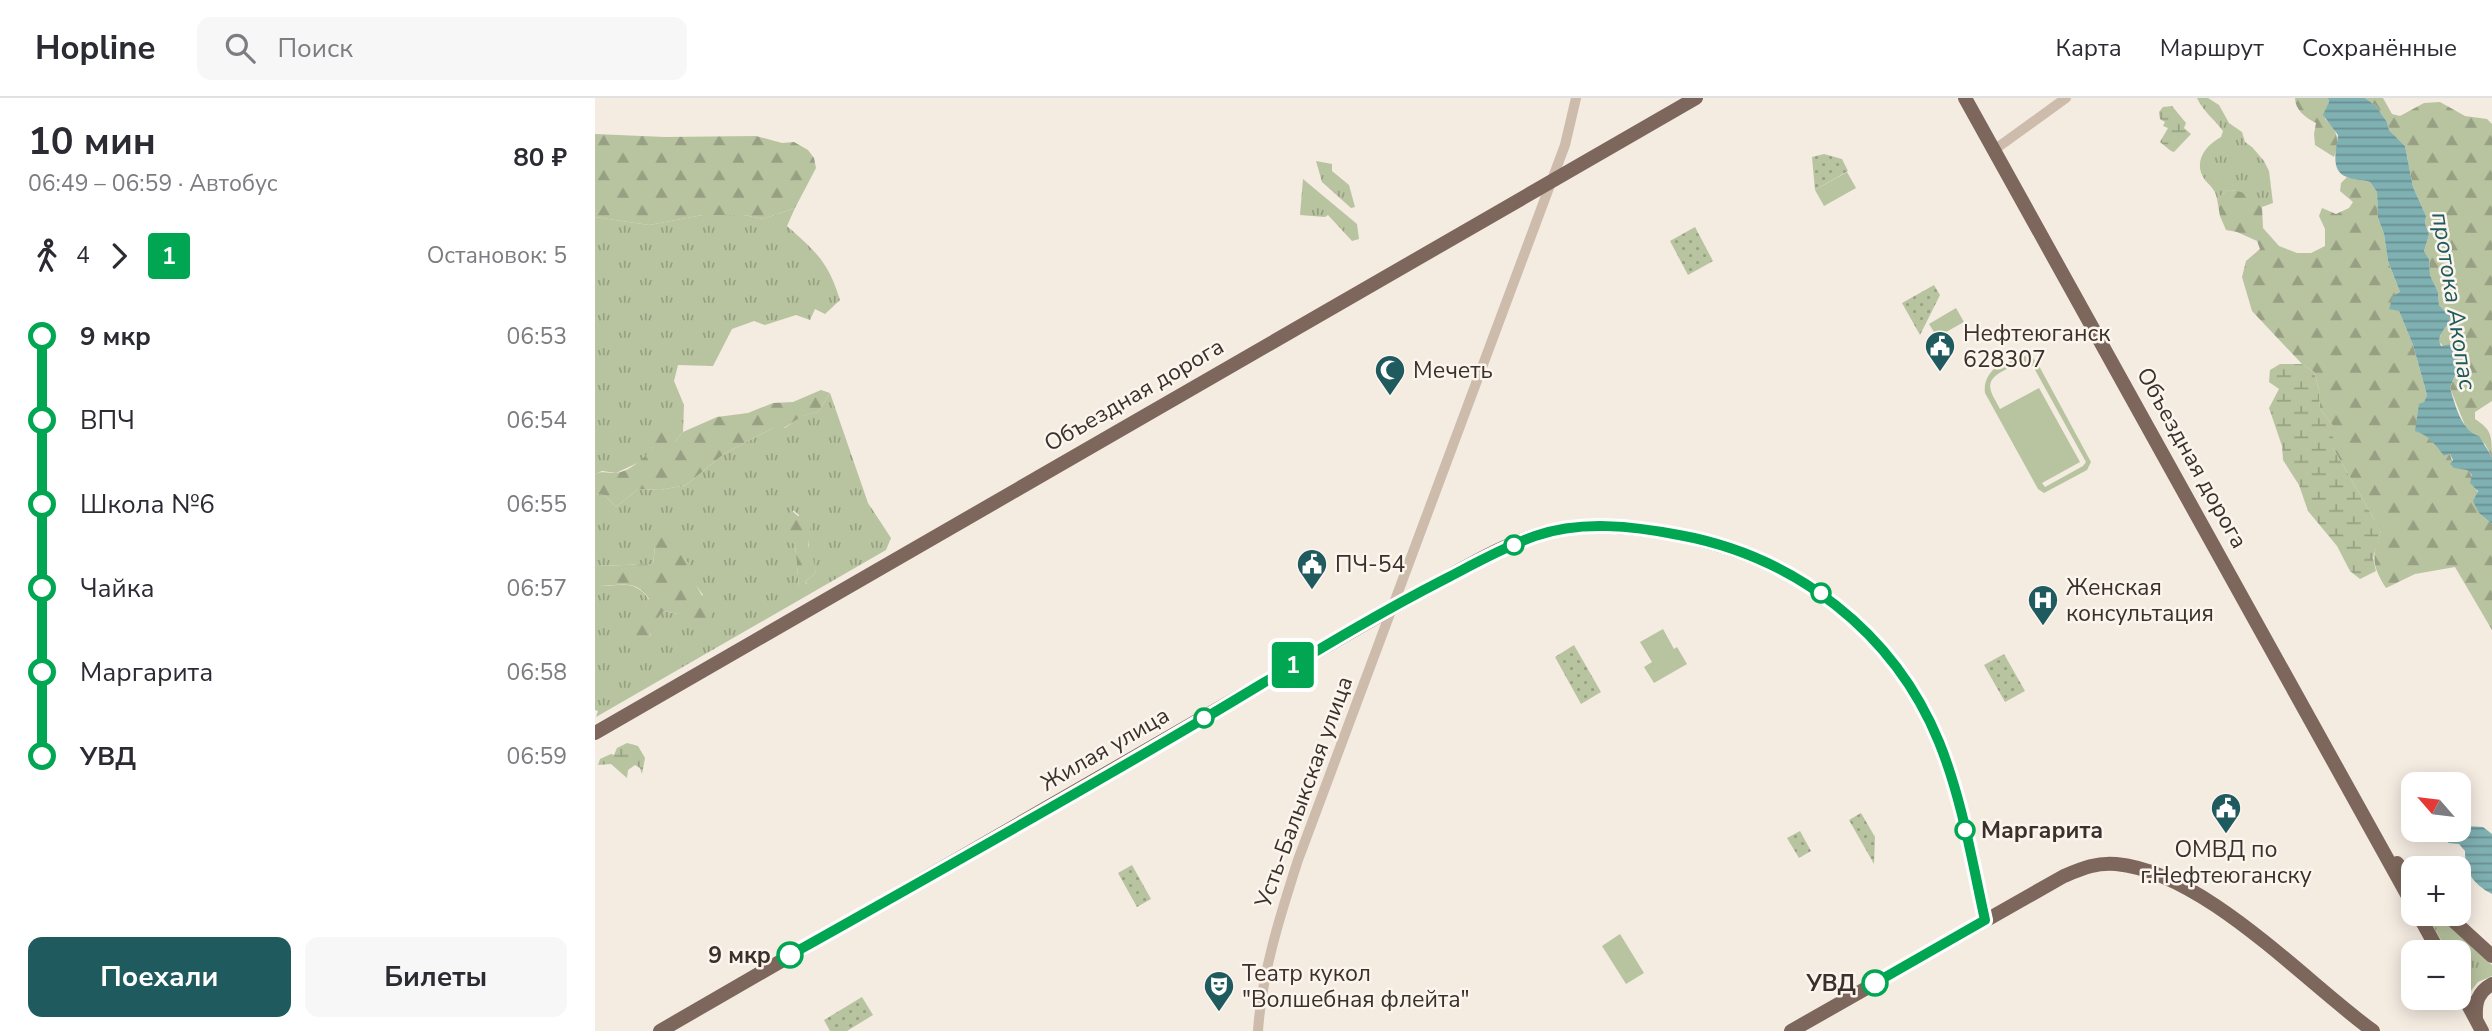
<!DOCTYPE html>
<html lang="ru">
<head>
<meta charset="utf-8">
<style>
	:root { --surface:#fff; --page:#f7f7f7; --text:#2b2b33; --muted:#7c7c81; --line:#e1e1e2; --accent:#1f5a5e }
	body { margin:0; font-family:"Nunito Sans",sans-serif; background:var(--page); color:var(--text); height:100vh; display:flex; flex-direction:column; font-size:26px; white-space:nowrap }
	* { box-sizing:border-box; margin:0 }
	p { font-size:23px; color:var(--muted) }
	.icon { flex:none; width:38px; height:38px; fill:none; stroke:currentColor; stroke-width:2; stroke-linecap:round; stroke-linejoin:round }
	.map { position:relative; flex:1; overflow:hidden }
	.side { display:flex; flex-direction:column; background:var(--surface); width:595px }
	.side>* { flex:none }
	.badge { padding:0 14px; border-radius:5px; font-size:24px; line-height:46px }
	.needle { width:46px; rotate:298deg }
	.buttons { position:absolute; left:1806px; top:674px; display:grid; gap:14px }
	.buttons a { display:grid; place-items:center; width:70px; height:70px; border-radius:14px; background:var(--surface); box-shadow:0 4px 18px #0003; font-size:35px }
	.map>.badge { position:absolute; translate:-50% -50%; box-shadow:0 0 0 4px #fff }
	.legs { display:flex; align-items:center; gap:10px; height:77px; padding:0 28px; font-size:23px }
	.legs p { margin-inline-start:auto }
	.summary { display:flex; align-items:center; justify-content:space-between; height:119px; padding:0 28px }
	h1 { font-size:38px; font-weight:700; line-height:52px }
	.primary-button { display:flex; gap:14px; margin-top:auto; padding:14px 28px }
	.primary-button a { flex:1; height:80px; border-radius:14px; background:var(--accent); color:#fff; font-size:28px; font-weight:700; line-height:80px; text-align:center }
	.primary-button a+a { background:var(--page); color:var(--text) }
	ul { padding:0 28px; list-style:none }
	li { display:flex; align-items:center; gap:24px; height:84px; font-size:26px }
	li i { display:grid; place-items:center; width:10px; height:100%; margin:0 9px; background:currentColor }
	li i::after { content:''; width:18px; height:18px; margin:-9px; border:5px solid; border-radius:50%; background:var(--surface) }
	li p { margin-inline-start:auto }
	li:first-child i { background:linear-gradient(#0000 50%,currentColor 0) }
	li:last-child i { background:linear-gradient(currentColor 50%,#0000 0) }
	header { display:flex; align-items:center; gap:42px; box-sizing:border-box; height:98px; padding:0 35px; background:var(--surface); border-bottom:2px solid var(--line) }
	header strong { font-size:33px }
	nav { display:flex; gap:38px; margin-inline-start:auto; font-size:24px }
	.search { width:490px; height:63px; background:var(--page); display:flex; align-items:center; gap:18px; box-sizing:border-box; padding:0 24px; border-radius:14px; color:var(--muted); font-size:26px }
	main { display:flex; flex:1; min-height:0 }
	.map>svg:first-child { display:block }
	.grass { fill:url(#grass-tufts); fill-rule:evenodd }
	.forest { fill:url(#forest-firs) }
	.wetland { fill:url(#wetland-marsh) }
	.park { fill:url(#park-dots) }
	.garden { fill:#b8c4a0; fill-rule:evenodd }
	.water { fill:url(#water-rules) }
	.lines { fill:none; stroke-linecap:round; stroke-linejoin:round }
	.minor { stroke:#cdbbac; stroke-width:10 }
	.major { stroke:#7d675c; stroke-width:14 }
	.line-1-casing { stroke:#fff; stroke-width:16 }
	.line-1 { stroke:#00a651; stroke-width:10 }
	.stop-1-dot { fill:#fff; stroke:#00a651; stroke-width:3.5 }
	.labels { text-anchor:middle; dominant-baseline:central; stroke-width:5; stroke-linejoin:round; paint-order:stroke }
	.poi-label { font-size:23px; fill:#3b302b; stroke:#fbf5ee; text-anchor:start }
	.street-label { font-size:23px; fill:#3b302b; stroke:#fbf5ee }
	.stop-label { font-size:23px; font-weight:bold; fill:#3b302b; stroke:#fbf5ee; text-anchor:end }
	.water-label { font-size:24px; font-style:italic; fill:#1f5a5e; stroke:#fbf5ee }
</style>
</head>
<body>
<header>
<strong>Hopline</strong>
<div class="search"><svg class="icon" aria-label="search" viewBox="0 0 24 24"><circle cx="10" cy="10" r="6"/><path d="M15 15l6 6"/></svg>Поиск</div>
<nav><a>Карта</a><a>Маршрут</a><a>Сохранённые</a></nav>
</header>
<main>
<section class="side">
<div class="summary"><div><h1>10 мин</h1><p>06:49 – 06:59 · Автобус</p></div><b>80 ₽</b></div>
<div class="legs"><svg class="icon" aria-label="walk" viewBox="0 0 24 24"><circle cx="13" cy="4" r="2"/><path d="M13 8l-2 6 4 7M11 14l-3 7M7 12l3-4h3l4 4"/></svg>4<svg class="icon" aria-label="forward" viewBox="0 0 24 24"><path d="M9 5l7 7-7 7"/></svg><b class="badge" style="background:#00a651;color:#fff">1</b><p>Остановок: 5</p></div>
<ul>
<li><i style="color:#00a651"></i><b>9 мкр</b><p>06:53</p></li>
<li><i style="color:#00a651"></i><span>ВПЧ</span><p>06:54</p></li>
<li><i style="color:#00a651"></i><span>Школа №6</span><p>06:55</p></li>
<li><i style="color:#00a651"></i><span>Чайка</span><p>06:57</p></li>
<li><i style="color:#00a651"></i><span>Маргарита</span><p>06:58</p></li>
<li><i style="color:#00a651"></i><b>УВД</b><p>06:59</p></li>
</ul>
<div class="primary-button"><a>Поехали</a><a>Билеты</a></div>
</section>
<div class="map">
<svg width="1897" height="933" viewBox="0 0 1897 933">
	<defs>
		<pattern id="grass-tufts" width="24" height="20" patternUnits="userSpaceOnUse" patternTransform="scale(1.75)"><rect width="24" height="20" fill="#b8c4a0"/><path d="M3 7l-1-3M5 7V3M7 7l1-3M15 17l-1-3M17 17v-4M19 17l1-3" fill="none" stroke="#97a083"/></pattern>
		<pattern id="forest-firs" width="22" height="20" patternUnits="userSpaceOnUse" patternTransform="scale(1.75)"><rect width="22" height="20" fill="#b8c4a0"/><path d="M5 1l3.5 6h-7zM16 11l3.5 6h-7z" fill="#97a083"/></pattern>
		<pattern id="wetland-marsh" width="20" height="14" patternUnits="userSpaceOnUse" patternTransform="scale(1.75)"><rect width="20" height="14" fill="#b8c4a0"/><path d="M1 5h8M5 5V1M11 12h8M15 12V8" fill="none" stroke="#97a083"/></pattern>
		<pattern id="park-dots" width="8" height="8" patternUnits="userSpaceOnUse" patternTransform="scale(1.75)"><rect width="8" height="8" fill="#b8c4a0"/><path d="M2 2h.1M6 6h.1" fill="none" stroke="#97a083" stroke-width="1.8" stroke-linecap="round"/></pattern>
		<pattern id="water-rules" width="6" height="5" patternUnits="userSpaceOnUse" patternTransform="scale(1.75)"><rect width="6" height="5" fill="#7fb0b2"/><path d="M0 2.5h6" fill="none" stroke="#699091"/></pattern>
	</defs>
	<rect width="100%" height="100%" fill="#f4ebe1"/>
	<!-- grass -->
	<path class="grass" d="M1602 0H1613L1624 7 1634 25 1647 34 1650 44 1657 49 1669 63 1674 73 1678 105 1667 109C1656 99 1647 92 1632 92L1622 101C1620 91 1616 89 1610 82 1597 64 1611 47 1626 39L1628 33C1619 21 1608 13 1602 0Z
		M721 63 737 66V73L754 87 760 109 756 110 727 84Z
		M708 81 762 126 764 141 757 143 733 117 730 119 705 117Z
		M200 110 192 128C221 154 233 163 245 202L230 216 220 211 215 222 201 217 170 227 159 223 137 231 118 268 83 267 79 283 89 307 88 334 80 343 58 349 49 362 21 375 7 373 0 376V119L54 127 108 117H149L168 121Z
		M235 295 273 405 296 440 291 452 1 619 3 613 0 612V488C23 489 40 479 54 502L48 517 55 539 58 523 69 513 83 516 108 497 97 482C100 459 77 453 60 448L58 466 0 468V396L9 397 21 409 43 391 65 392 91 387 130 355 178 330H190L206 318 223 314ZM198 412 205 418 215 433C210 446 217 461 221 474L210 484 212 486 204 489 200 446 197 444Z
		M1831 816H1842L1897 867V878L1883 884 1875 894 1864 874V854H1853Z"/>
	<!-- forest -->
	<path class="forest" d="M1700 0H1733L1734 4 1730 21C1743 32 1745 43 1739 59L1720 47 1719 36 1721 25C1711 20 1700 12 1700 0Z
		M1770 0H1788L1797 16 1805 18 1829 5 1845 4 1870 18 1892 21 1897 26V303L1880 314V321C1897 332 1897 338 1897 359L1890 346 1871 330 1855 290 1865 264 1844 244 1846 235 1855 224 1854 219 1844 207 1843 194 1835 177 1834 161 1829 153 1834 137 1830 125 1831 118 1818 89 1810 48 1794 32 1792 24 1781 8Z
		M0 36 70 39 161 38 187 45 199 44 213 52 219 60 221 70 200 110 168 121 149 117H108L54 127 0 119Z
		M1752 79 1775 84 1782 94 1783 120 1789 136 1793 163 1805 194 1804 213 1818 247 1832 297 1829 304 1828 336 1841 346 1849 358 1855 356 1859 370 1872 371C1883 384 1883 399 1884 415L1897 426V532L1860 469 1820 476 1791 490C1776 466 1777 459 1786 433L1738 350V328L1725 311 1724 292 1719 274 1707 266 1657 213 1647 179 1651 163 1665 151 1662 143 1642 134 1631 132 1625 118 1622 101 1632 92C1648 92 1656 98 1667 109L1668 130 1684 148 1702 155H1716L1730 148V131L1724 118 1727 110 1741 116 1754 110 1758 104 1745 93 1746 85Z
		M226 292 235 295 223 314 207 318 189 330H178L130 355 91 387 65 392 43 391 21 409 9 397 0 396V376C7 373 10 375 18 375 33 375 49 361 58 349L56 334 64 328 73 332 80 343 88 334 122 319 153 315 178 305 198 304Z
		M196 412 203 418 209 415 216 427 213 447 218 460 221 474 210 484 212 487 204 490 200 446 186 441 188 424Z
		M75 429 81 434 89 447 85 456 95 467 98 474V482L116 513 117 528 107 534 95 530 83 516 69 513C50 530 62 545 37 552L29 546V532L39 520 48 516 54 501C40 479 23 489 0 488V468L58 466 60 448 55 438 63 433Z"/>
	<!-- wetland -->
	<path class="wetland" d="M1577 8 1591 25 1589 30 1596 36 1579 54 1576 53 1565 44 1573 30 1568 28 1570 24 1565 21 1564 14 1568 9Z
		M1685 266H1707L1719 274 1724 292 1725 311 1738 328V350L1786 433 1778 460 1781 473 1765 481 1755 473 1742 448 1713 413 1704 387 1688 362 1687 348 1674 310 1684 291 1674 284 1675 272Z
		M32 645 43 648 50 660 47 676 45 670 40 667 33 672 32 680 16 666 3 667 5 661 16 656 19 657 22 650Z"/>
	<!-- park -->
	<path class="park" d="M1229 56 1247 61 1253 73 1220 92 1217 59Z
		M1100 129 1118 163 1093 177 1075 143Z
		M1339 187 1345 197 1325 237 1307 205Z
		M979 547 1006 594 986 606 960 559Z
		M1409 556 1430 593 1410 604 1389 567Z
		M1266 715 1280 739 1279 766 1254 722Z
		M1205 733 1216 753 1204 760 1192 740Z
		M537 767 556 801 542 809 523 775Z
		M267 899 278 917 252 933H235L229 922Z"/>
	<!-- garden -->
	<path class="garden" d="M1252 74 1261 90 1229 108 1220 92Z
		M1361 210 1369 224 1342 239 1334 226Z
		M1430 258 1438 260 1443 266 1496 364 1492 372 1449 395 1443 391 1390 295C1387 273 1410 260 1430 258ZM1429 263 1439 270 1491 364 1488 368 1450 389 1447 385 1485 364 1444 290 1405 311C1396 294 1387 284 1408 273 1415 269 1421 264 1429 263Z
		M1068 531 1079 551 1082 549 1092 566 1059 585 1049 569 1057 564 1045 544Z
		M1025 836 1049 875 1031 886 1007 848Z"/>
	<!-- water -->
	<path class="water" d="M1733 0H1770L1781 8 1792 24 1794 32 1810 48 1818 89 1831 118 1830 125 1834 137 1829 153 1834 161 1835 177 1843 194 1844 207 1854 218 1855 224C1849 231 1841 239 1846 248L1857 246V251C1869 265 1860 274 1855 290 1860 306 1866 333 1884 338L1897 359V426L1884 415 1878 403 1883 393 1875 385 1877 377 1872 372 1859 370 1855 366 1858 362 1855 356 1849 358C1841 347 1833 337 1820 333L1824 306 1829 304 1832 297 1818 247 1804 213 1794 211 1798 198 1805 194 1793 163 1789 136 1783 120 1782 94 1775 84C1768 82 1759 82 1752 79 1734 73 1742 50 1743 37L1728 17 1734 4Z
		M1871 728 1888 729 1897 736V796C1878 786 1870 774 1870 753L1864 746 1853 745 1857 733Z"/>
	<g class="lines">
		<!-- minor -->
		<path class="minor" d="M1399 52 1471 0
			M663 933C667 874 685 818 703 762L970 47 981 0"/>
		<!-- major -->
		<path class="major" d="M1370 0 1818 807
			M0 635 1101 0
			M1802 765 1818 784
			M1823 816 1844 854
			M1851 816 1897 858
			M1864 890 1887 933
			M1881 920C1880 904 1883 894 1897 886
			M65 933 827 493C870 470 917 439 966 431 999 426 1034 429 1066 434 1187 453 1284 517 1337 629 1366 689 1376 758 1390 823
			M1196 933 1469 778C1486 771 1502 764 1521 766 1609 774 1708 882 1778 933"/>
	</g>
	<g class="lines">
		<!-- line-1 casing -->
		<g class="line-1-casing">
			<path id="line-1" d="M195 857C334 779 473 701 610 620 689 573 768 523 850 481 879 466 909 449 940 438 986 422 1038 428 1084 437 1200 458 1299 534 1344 644 1367 701 1377 763 1390 822L1280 885"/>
		</g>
		<!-- line-1 -->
		<use href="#line-1" class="line-1"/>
	</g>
	<!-- icons -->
	<defs>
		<g id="civic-pin" transform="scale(1.575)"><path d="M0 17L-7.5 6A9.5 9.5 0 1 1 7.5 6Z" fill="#1f5a5e" stroke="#fbf5ee"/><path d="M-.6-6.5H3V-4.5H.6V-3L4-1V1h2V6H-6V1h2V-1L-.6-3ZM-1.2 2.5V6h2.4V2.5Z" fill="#fff"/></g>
		<g id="mosque-pin" transform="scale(1.575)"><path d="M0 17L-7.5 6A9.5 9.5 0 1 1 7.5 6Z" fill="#1f5a5e" stroke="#fbf5ee"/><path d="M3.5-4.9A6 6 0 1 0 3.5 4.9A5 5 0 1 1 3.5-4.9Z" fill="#fff"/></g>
		<g id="hospital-pin" transform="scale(1.575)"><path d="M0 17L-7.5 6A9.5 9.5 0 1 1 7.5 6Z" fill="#1f5a5e" stroke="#fbf5ee"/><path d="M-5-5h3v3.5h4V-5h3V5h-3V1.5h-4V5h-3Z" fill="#fff"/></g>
		<g id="theatre-pin" transform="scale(1.575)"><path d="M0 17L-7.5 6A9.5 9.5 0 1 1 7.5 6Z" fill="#1f5a5e" stroke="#fbf5ee"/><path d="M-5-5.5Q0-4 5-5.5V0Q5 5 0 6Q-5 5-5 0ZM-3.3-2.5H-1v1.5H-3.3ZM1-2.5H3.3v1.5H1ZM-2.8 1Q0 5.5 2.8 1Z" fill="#fff"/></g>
	</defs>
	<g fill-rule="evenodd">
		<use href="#civic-pin" x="1345" y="248"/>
		<use href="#mosque-pin" x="795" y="272"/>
		<use href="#civic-pin" x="717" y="466"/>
		<use href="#hospital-pin" x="1448" y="502"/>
		<use href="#civic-pin" x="1631" y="710"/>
		<use href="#theatre-pin" x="624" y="888"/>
	</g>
	<!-- markers -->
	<g class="stop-1-dot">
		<circle cx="919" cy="447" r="9"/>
		<circle cx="1226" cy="495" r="9"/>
		<circle cx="609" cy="620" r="9"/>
		<circle cx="1370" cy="732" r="9"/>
		<circle cx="195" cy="857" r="12"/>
		<circle cx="1280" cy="885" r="12"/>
	</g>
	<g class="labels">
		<!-- poi labels -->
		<g class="poi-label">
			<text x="1368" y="235">Нефтеюганск<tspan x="1368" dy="26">628307</tspan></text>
			<text x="818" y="272">Мечеть</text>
			<text x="740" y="466">ПЧ-54</text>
			<text x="1471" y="489">Женская<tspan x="1471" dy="26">консультация</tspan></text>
			<text x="1631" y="751" text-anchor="middle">ОМВД по<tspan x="1631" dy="26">г.Нефтеюганску</tspan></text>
			<text x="647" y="875">Театр кукол<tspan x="647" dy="26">"Волшебная флейта"</tspan></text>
		</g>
		<!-- street labels -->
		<g class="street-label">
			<text transform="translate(539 297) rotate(-30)">Объездная дорога</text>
			<text transform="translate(1597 360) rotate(61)">Объездная дорога</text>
			<text transform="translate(510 651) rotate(-30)">Жилая улица</text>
			<text transform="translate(709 694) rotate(-70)">Усть-Балыкская улица</text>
		</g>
		<!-- stop labels -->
		<g class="stop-label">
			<text x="1386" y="732" text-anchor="start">Маргарита</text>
			<text x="176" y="857">9 мкр</text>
			<text x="1261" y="885">УВД</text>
		</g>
		<!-- water labels -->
		<g class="water-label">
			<text transform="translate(1859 203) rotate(81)">протока Акопас</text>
		</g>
	</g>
</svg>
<div class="buttons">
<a><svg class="needle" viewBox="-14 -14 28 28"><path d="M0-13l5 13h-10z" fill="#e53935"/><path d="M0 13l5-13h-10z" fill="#7c7c81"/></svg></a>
<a>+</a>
<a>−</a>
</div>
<b class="badge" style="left:698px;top:567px;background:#00a651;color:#fff">1</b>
</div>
</main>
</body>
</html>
